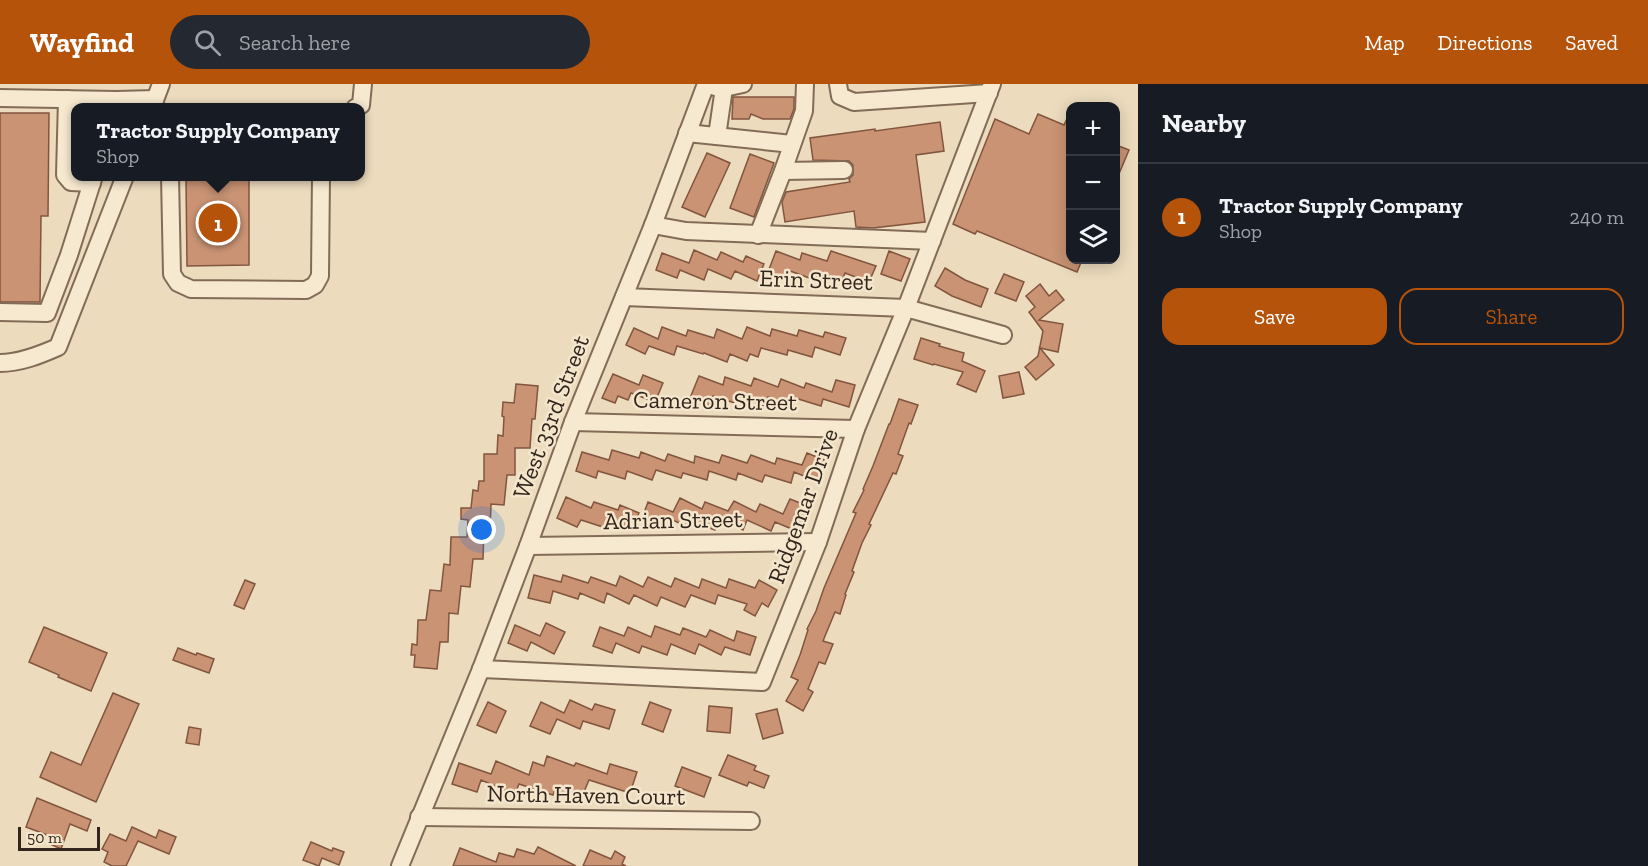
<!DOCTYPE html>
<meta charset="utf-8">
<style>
:root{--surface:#171b24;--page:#242831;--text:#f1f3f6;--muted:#9ea1a6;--line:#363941;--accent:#b45309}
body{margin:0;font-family:"Zilla Slab",serif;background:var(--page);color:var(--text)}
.controls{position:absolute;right:18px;top:18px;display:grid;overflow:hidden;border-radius:12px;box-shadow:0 3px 15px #0003}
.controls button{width:54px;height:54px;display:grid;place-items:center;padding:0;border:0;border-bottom:2px solid var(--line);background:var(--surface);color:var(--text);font:30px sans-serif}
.scale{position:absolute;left:18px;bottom:15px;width:82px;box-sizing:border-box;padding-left:6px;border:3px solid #33251b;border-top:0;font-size:16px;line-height:21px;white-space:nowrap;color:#33251b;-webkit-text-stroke:4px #f4e6cc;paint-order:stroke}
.you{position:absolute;left:482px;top:446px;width:21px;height:21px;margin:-15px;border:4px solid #fff;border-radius:50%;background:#1a73e8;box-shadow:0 0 0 9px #1a73e833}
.badge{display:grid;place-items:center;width:39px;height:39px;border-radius:50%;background:var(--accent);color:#fff;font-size:20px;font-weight:700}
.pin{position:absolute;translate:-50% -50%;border:3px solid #fff;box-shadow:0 2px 6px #0006}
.popup{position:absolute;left:71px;top:19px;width:294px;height:78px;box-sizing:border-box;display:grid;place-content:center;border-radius:12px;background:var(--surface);filter:drop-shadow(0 2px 4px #0005);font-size:20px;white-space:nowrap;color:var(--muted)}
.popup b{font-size:22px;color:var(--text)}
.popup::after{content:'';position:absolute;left:50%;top:100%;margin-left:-12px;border:12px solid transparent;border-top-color:var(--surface)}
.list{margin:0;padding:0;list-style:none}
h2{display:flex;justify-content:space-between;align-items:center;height:78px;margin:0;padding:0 24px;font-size:26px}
h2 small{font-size:20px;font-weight:400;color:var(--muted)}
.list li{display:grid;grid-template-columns:39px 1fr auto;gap:18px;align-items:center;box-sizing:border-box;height:108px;padding:0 24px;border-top:2px solid var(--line)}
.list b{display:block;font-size:22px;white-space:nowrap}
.list p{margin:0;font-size:20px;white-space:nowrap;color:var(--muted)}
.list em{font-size:20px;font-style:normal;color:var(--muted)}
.actions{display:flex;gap:12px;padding:18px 24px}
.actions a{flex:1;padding:14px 0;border:2px solid var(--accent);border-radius:18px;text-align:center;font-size:21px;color:var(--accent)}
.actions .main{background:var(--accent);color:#fff}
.icon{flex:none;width:33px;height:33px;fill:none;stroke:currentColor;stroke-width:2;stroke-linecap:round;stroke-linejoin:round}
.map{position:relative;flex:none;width:1138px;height:782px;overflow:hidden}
header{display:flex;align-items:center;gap:36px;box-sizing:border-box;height:84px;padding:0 30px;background:var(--accent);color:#fff}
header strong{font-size:28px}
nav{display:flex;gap:33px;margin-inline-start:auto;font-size:21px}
.search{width:420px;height:54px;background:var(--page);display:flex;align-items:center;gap:15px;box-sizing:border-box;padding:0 21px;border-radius:33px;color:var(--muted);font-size:22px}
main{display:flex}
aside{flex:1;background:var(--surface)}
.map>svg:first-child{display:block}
</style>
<header>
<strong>Wayfind</strong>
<div class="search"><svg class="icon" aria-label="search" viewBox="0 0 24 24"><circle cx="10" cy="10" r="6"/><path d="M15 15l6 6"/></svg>Search here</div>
<nav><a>Map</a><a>Directions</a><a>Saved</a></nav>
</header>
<main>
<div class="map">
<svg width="1138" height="782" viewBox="0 0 1138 782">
<rect width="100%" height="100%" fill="#ecdbbd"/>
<g fill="#c99374" stroke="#81553e" stroke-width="1.5">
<polygon points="733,13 794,13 794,25 790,35 763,35 751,30 749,35 732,35"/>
<polygon points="1071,26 1071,176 1082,176 1077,188 977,147 975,150 953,140 995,35 1029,50 1038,30 1064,41"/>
<polygon points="0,29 49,29 48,132 41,132 40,218 0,218"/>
<polygon points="940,38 944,67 916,71 925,138 873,144 856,143 854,127 785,138 782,118 786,108 850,98 849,95 853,91 853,81 849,77 813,76 810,54 875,45 875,47"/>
<polygon points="1116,61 1129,66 1116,97"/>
<polygon points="707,69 730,79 705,133 682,123"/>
<polygon points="750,70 774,79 754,133 730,124"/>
<polygon points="249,95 249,181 187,182 186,96"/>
<polygon points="694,166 717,176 721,168 743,178 746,172 764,180 757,197 735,187 731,195 708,185 704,196 680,186 677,194 656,186 662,169 689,179"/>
<polygon points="776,167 800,176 802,169 827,177 831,167 876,182 869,198 845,189 842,197 818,188 815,196 790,187 787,195 768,188"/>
<polygon points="889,167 910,175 901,197 881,190"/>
<polygon points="945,184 965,196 988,205 981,223 952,212 935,202"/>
<polygon points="1004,190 1024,198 1016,217 995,209"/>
<polygon points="1040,200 1049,212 1056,206 1064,216 1039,236 1063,240 1058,268 1040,264 1054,281 1036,296 1025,283 1038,272 1043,247 1029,228 1035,223 1026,212"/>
<polygon points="662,243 686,252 688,246 714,254 717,245 742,255 747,243 770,252 772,245 797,252 799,246 823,253 825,248 846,254 840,271 815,263 812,273 788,266 787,271 761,264 758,273 750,270 747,277 730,270 727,278 704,269 703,270 677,262 674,271 649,262 645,270 626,261 634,244 658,255"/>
<polygon points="921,254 940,260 939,262 964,269 962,277 985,287 976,308 957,300 963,288 934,280 933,281 914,275"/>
<polygon points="1019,288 1024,310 1003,314 999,292"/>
<polygon points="613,290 639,301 643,291 663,299 655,318 631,309 628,316 618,312 615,319 602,314"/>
<polygon points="699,292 723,301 725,293 751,302 754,294 778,303 781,295 804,304 806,299 832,308 836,296 855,301 849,323 823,315 821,322 795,314 791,322 768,313 765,322 741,313 738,320 713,312 709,322 690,314"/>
<polygon points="516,300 538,302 535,335 532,335 530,364 515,364 515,391 507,391 504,421 491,420 490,446 484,446 483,475 473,475 470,503 461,502 458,530 449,529 448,558 440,558 437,585 414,583 415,571 411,571 412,560 417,561 418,536 426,536 430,506 441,507 444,480 450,481 451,453 467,453 468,436 461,435 461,424 471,424 473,406 478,407 479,397 484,397 484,370 497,370 498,351 503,352 504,333 502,332 503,318 514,319"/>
<polygon points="899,315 918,321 911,340 909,339 898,370 903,372 896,390 893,389 869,440 871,441 862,459 852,487 854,488 845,510 846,511 840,530 835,528 823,557 833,560 825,580 819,578 808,605 813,608 803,627 786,617 798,596 791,593 800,571 808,546 807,545 816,527 824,504 856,429 853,428 864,406 863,405 873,382 889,340 890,340"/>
<polygon points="612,366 639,374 641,368 665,377 668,370 694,379 695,372 719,379 722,371 747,379 751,371 775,380 777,374 802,381 807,369 827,377 819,398 794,388 791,399 765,391 762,398 738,389 736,396 709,387 707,396 683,389 681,394 656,386 652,396 627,387 625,395 598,387 596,394 576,387 582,368 609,376"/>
<polygon points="566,413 591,424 594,418 618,426 620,421 639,429 632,445 609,435 606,444 581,436 577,443 557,434"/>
<polygon points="680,414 702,425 705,418 728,427 734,417 756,428 760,420 783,430 790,415 810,423 799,448 775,438 771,447 747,436 743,446 720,434 715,446 691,437 688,443 666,433 661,444 641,437 648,418 673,428"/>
<polygon points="534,491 561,498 563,491 588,499 591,493 616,502 620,492 643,503 648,493 671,503 675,494 699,504 702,495 726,504 729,495 755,504 759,496 777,506 768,523 762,519 755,532 744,526 747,520 718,511 715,520 691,511 685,523 661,513 657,522 634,511 629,520 607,509 604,519 580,509 578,515 553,507 550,519 528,514"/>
<polygon points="245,496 255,500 244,525 234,521"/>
<polygon points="546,539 565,548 554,570 531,558 527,567 508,559 515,541 540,552"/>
<polygon points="655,542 680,551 683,544 706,553 710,546 734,557 737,547 756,553 750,571 725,563 721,571 699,560 695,570 671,560 667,571 642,562 639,569 616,559 612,569 593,562 600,543 624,552 628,543 651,553"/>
<polygon points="44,543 107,569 91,607 58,593 59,591 29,578"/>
<polygon points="178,564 196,571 197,569 214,575 209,589 173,576"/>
<polygon points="113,609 139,620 96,718 40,693 51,668 81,681"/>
<polygon points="570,616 592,626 595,620 615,626 609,645 583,637 580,645 557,635 550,650 530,642 541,618 564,629"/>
<polygon points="488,618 506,627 496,649 477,641"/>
<polygon points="650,618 671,626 663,648 642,640"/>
<polygon points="709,622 732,624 730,649 707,647"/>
<polygon points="777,625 783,649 763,655 756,630"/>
<polygon points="189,643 201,645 199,661 186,659"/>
<polygon points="728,671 756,682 754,686 769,692 764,704 749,698 747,702 719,691"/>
<polygon points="547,672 574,682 576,679 607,690 610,680 637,688 630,709 589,696 581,715 555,706 553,711 519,700 515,710 481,696 477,708 452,700 459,679 491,690 496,677 529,691 533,678 544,682"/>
<polygon points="682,683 711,694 704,713 675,702"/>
<polygon points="37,714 91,736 87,747 70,740 61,765 48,759 50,752 26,743"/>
<polygon points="132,743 156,754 159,746 176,753 169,770 138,757 126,782 112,782 104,778 108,768 102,765 110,750 126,757"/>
<polygon points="311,758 332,767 333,764 344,768 339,781 322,774 319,782 303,776"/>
<polygon points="538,763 576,782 453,782 460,764 496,778 499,769 514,773 517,765 534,770"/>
<polygon points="590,766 611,775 615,767 625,773 622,780 626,782 583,782"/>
</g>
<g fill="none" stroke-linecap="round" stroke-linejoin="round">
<defs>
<g id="minor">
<polyline points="838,0 840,12 854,18 989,9"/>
<polyline points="715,3 724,4 743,0"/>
<polyline points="0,14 117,16"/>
<polyline points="67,15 65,91 71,98 92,99"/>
<polyline points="115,24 117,16 155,15"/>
<polyline points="152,24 161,0"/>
<polyline points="355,24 361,21 363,0"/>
<polyline points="687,49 792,60"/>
<polyline points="717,52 724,4"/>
<polyline points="783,87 844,86"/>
<polyline points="170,92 172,190 178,199 191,205 306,206 315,201 320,192 321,92"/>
<polyline points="653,141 686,147 932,157"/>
<polyline points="758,151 783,87 804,27 805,0"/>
<polyline points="624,213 906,224 1003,251"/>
<polyline points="0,228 47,229 69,171 94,92"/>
<path d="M0,279C20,279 40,271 58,263L125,92"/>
<polyline points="573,338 856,345"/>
<polyline points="528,462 818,458"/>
<polyline points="481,585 762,598 818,458 856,345 906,224 992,0"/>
<polyline points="419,733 751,737"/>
<polyline points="400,782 481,585 528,462 573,338 653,141 706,0"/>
</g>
</defs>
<use href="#minor" stroke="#836c57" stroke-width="20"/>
<use href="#minor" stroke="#f7e9d0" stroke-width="16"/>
</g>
<g text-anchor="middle" stroke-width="5" stroke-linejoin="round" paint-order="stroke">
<g font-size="24" fill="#33251b" stroke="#f4e6cc">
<text transform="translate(816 196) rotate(2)" y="8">Erin Street</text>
<text transform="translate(715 317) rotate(1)" y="8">Cameron Street</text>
<text transform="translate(551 333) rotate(-69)" y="8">West 33rd Street</text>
<text transform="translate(803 422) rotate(-70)" y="8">Ridgemar Drive</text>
<text transform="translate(673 436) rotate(-1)" y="8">Adrian Street</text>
<text transform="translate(586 711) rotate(1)" y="8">North Haven Court</text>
</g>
</g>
</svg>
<div class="controls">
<button>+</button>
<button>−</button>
<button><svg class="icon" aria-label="layers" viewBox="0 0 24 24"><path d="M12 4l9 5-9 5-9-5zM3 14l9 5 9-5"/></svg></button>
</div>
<div class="scale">50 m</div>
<div class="you"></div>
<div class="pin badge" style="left:218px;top:139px">1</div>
<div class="popup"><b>Tractor Supply Company</b>Shop</div>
</div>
<aside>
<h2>Nearby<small></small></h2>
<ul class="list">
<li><span class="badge">1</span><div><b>Tractor Supply Company</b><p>Shop</p></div><em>240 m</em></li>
</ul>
<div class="actions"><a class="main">Save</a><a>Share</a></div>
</aside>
</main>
